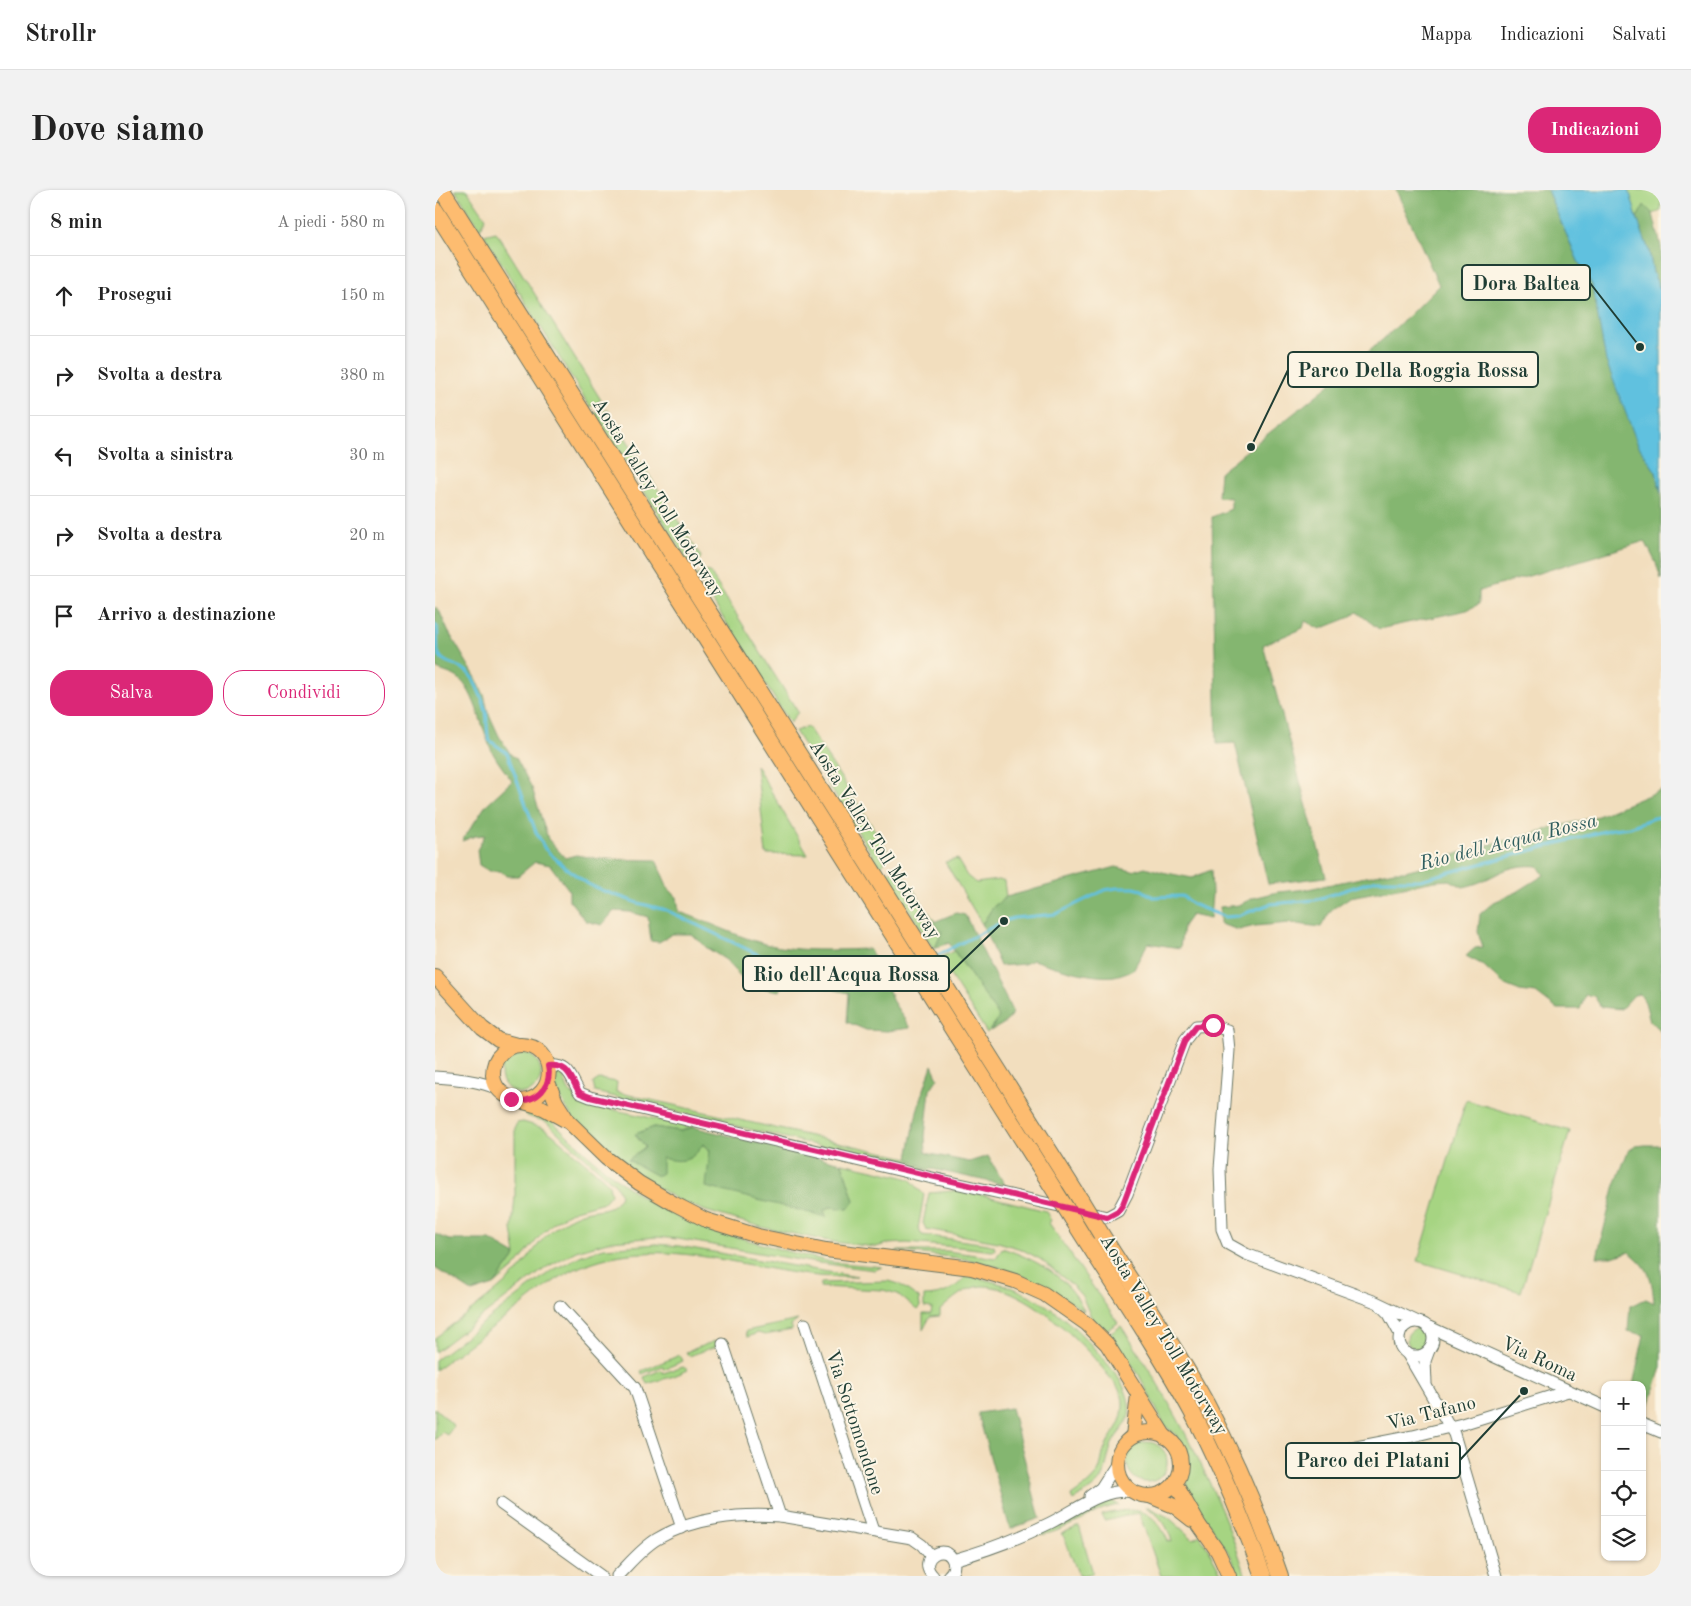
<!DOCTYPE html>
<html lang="it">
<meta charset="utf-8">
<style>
:root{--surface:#fff;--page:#f2f2f2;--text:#222;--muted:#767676;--line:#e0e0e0;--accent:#db2777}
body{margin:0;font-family:"Old Standard TT",serif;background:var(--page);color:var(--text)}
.controls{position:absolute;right:15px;bottom:15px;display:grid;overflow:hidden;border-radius:10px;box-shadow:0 1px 4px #0004}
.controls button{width:45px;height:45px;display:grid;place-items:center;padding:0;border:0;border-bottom:1px solid var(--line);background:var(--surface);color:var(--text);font:25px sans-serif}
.stop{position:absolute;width:15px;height:15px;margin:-11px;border:4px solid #db2777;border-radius:50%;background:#fff}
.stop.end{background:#db2777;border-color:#fff;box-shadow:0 1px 5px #0008}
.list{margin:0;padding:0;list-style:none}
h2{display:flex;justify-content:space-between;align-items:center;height:65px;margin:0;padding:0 20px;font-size:21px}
h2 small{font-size:16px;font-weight:400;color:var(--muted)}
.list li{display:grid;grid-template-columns:32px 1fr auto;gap:15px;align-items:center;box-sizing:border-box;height:80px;padding:0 20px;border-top:1px solid var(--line)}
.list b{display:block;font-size:19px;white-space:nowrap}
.list em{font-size:16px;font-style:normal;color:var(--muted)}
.actions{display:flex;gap:10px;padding:15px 20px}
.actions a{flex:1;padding:11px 0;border:1px solid var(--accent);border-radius:20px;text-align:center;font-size:18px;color:var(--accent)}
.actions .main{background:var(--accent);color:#fff}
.icon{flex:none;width:28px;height:28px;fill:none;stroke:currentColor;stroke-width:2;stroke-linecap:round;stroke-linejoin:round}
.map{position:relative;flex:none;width:1226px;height:1386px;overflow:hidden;border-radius:20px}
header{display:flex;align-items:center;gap:30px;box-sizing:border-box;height:70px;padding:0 25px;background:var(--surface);border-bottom:1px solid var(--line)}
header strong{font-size:24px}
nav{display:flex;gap:28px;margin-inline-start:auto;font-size:18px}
.intro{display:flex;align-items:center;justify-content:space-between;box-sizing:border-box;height:120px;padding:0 30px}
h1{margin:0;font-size:35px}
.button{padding:12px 22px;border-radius:20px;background:var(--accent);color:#fff;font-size:18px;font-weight:700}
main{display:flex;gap:30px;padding:0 30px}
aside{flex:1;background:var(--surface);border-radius:20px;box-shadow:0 1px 4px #0004}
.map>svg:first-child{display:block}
</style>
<header>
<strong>Strollr</strong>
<nav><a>Mappa</a><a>Indicazioni</a><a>Salvati</a></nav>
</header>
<div class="intro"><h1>Dove siamo</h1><a class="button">Indicazioni</a></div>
<main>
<aside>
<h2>8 min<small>A piedi · 580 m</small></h2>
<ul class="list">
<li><svg class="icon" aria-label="ahead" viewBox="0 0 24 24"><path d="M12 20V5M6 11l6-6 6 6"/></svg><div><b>Prosegui</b></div><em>150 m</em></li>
<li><svg class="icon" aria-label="right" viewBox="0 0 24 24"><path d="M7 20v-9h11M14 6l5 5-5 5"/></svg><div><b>Svolta a destra</b></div><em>380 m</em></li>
<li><svg class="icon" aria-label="left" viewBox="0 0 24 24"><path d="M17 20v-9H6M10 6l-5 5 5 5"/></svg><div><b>Svolta a sinistra</b></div><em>30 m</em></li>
<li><svg class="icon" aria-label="right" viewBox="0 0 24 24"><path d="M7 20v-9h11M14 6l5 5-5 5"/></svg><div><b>Svolta a destra</b></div><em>20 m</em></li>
<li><svg class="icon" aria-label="arrive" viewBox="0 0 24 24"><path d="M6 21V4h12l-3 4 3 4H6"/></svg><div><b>Arrivo a destinazione</b></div></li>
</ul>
<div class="actions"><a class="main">Salva</a><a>Condividi</a></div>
</aside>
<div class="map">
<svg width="1226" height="1386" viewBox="0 0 1226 1386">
<rect width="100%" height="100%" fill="#fcf5e5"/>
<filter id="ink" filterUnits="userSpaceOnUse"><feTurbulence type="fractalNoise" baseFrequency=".02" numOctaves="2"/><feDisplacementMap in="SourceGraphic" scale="10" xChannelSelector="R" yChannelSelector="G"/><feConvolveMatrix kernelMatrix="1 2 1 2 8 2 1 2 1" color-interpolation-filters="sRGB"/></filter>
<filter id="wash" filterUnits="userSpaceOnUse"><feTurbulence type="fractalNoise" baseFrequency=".0096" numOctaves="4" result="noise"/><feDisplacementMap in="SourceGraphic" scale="20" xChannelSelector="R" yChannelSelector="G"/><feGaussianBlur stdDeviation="1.12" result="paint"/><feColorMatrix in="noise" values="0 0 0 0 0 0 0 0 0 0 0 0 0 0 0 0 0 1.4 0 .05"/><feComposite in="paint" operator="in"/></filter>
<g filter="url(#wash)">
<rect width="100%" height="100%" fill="#f2debe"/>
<g fill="#a6d482" stroke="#62885b">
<polygon points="20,0 32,0 51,28 45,39"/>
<polygon points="1194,0 1226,0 1226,21 1218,24 1209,16 1202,28"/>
<polygon points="61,42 166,210 155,217 49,45"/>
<polygon points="173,220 266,367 258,379 160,223"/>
<polygon points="274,381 363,522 355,533 261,385"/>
<polygon points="373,537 456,665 445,677 360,541"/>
<polygon points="321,575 373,665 331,664"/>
<polygon points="522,669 532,686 541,693 563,690 569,691 571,707 558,717 547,734 510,672"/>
<polygon points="464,678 507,742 500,758 498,758 451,683"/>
<polygon points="519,761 565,827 552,843 504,768"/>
<circle cx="86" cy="883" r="20"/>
<path d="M119,882C131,882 129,891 133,899C137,906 145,910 152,914L258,937L246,941L219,937L200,945L210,957L193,970L227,968L267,954L335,1012L391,1027L389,1020L395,1017L413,1019L419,1011L407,973L468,987L476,990L489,1005L483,1039L487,1045L553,1054L559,1056L560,1060L557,1061L534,1058L472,1053L451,1054L441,1057L399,1052L330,1038L271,1021L241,1009L193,979L141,934L119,897Z"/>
<polygon points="164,889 182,892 181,902 473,968 493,980 476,978 160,902 158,893"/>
<polygon points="1031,910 1135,941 1086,1102 983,1071"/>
<path d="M84,919L98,921L114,928L153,965L187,993L207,1007L239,1025L267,1037L351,1061L396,1072L447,1077L440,1080L376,1072L243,1049L222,1047L176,1051L141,1061L112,1077L0,1162V1148C27,1127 56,1107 81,1083C95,1069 104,1049 121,1037C127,1032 136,1027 144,1024C161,1017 177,1024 186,1005L181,995L110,931C101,929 90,927 84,919Z"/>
<polygon points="88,932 108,938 117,944 169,989 174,995 176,1004 169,1012 140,1020 120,1031 105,1046 80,1077 59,1095 81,1065 77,1039 80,1006 80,937 82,933"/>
<polygon points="528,1000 611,1021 616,1031 614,1033 683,1133 670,1141 657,1129 647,1106 636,1094 605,1069 586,1059 563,1052 491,1039 488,1033 494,1003"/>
<path d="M222,1054L244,1056L422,1087C406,1087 389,1087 373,1085C297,1075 219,1045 145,1077C123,1086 104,1102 85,1117C57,1138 28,1159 0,1180V1170L116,1081L130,1074L147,1065L169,1058Z"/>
<path d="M567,1058C600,1069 635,1087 649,1121C620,1101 590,1084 556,1075C525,1066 492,1065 461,1061H512L561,1068Z"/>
<path d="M531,1086C593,1095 632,1124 670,1171C683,1185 697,1205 694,1225C692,1237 681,1244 677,1254C673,1264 672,1277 667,1287C662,1297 648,1304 638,1310L636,1306C646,1299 662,1289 665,1277C667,1270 667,1265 670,1258C677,1241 688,1236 688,1213C688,1202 679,1192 672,1184C649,1153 589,1095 547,1096C530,1097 518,1109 505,1120V1126L495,1127L488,1140V1124H496L497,1118L489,1117V1106C506,1106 520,1100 531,1086Z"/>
<polygon points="454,1091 464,1094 484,1108 485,1117 482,1120 463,1104 448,1100 385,1097 386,1093"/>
<polygon points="363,1130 355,1136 357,1140 330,1145 323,1143 312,1147 311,1141"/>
<path d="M686,1136C738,1213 782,1297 811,1386H803L797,1368L752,1301L751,1267L747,1255L740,1244L730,1236L704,1185L688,1162L673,1145Z"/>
<circle cx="982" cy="1149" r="10"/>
<polygon points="280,1151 282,1156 254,1166 251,1162"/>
<polygon points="245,1165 248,1171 229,1179 228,1176 207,1184 206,1181"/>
<polygon points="248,1177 253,1180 239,1186 212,1194 209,1187 226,1180 228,1183"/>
<polygon points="0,1218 19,1236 12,1245 7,1242 0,1250"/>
<circle cx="712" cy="1272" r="20"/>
<path d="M673,1309L684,1315C679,1316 673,1317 668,1319C654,1325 615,1348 602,1344L625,1335L665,1311Z"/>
<path d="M710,1317H713L733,1327L758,1349L765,1345L788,1386H726L704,1323L670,1331L667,1325C700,1316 718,1317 733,1351L737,1352C733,1336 725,1324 710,1317Z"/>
<polygon points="644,1336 658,1383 644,1386 629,1347 626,1344"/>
</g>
<g fill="#84b670" stroke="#527a52">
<path d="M961,0H1112L1143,71L1157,95L1160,115L1203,255L1221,282L1226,303V389L1221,373L1210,351L1044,401V414L1032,420L944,439L922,422L913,428L885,439L870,431L868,438L828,455L891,687L833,694L800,553L782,554L777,327L796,319V308L783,307L785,282C859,222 938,165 1004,95Z"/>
<polygon points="1209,15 1218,24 1226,57 1226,101 1218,83 1214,61 1202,28"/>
<path d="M0,417L4,420L13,441L41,488L49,505L53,522L64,546L76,565L81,568L97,598L113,649L130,668L141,665L165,669L221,670L233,698L242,707L244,722C273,731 300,746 330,754C363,762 400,760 434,759L447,779L457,810L475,838L452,841L431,840L412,832L414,803L348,788L345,801L327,798L309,790L291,770L272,758L257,744H237L224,752L216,751L213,727L195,722L179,721L167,735L151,731L134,710V700L115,675L100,672L83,686H72L65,681H54L44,675L42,660L50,645L40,646L27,651L51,615L77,591C71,582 64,574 59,565C48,546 41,501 23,488C18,484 8,482 2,479L0,470Z"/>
<path d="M1226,600V840H1224L1215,831L1210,812L1205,804L1199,805L1186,819L1166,817L1159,806L1150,805L1145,819H1122L1101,803L1085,801L1070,795L1048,775L1031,766L1040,758L1048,757L1043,742L1045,724L1059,712L1082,702L1109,685L1103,676C1092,675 1079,676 1068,681C1053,688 1044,694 1028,697L1015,690L1000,691L915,707L896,720L886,737L854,733L820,736L804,740L785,734V717L804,715L818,708L843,702L873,699L959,681H970L989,676L1030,661L1163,626Z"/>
<path d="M681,677L697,681L710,677L727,682L757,688L776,680L777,704L775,729L756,725L748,736L745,758L713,753L698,780C692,782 685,785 679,786C657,789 620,777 598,770L589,774L565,776L547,734L558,717L571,707Z"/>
<path d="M521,723L530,725L577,821C575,833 564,836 555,841L564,827L514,753L500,758L507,742L499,732Z"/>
<polygon points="497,875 503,888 495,900 490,946 491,963 534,972 553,966 570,995 497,979 493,980 473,968 482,921"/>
<path d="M219,937L246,941L258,937L407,973L419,1011L413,1019L395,1017L389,1020L391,1027L271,997L275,960L268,954C257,972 247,973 227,968V983L222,986L193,970L210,957L200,944Z"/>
<path d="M1210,955H1226V1177L1211,1226L1207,1225V1195H1198L1209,1145L1193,1141L1195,1116L1211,1109L1219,1113C1217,1088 1215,1078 1194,1062L1177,1067H1162L1179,998L1193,961L1201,956Z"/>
<polygon points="0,1044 14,1050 55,1050 81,1065 59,1095 37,1102 0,1078"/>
<polygon points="576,1218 605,1328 575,1339 543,1223"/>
</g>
<polygon fill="#61c1df" stroke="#407f8a" points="1112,0 1194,0 1202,28 1214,61 1218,83 1226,101 1226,303 1221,282 1203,255 1171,171 1157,95 1143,71"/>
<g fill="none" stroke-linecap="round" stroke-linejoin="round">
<g stroke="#61c1df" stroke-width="3">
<path d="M0,435L2,437C3,445 2,453 3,461C6,477 29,472 38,489C43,499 49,512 51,522C53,531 51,540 54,550L72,563L101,642L110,659L131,678L153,694L166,700L203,713L231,720L357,781L377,784L463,785L473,780"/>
<polyline points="499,767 569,731 579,728 621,724 670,700 682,698 699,698 707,700 718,707 747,706 757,714 790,727 803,726 835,714 880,710 941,690 985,690 1177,639 1195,637 1218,628 1226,627"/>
</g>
</g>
</g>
<g filter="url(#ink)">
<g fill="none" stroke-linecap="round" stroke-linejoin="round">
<defs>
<g id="minor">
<path d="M113,876C136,874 135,888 145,903L155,907L493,987L633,1018"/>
<path d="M0,887C22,889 43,890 63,899"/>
<path d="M651,1022L672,1027L683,1021L692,1004L750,850L761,836C773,835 781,836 792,840L794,860L785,979L787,1039L793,1054L811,1064L941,1112L983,1132"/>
<polyline points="125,1116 200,1198 247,1338"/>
<polyline points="946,1116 954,1124 965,1144"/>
<circle cx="981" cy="1149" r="17"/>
<polyline points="370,1134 438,1341"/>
<polyline points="994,1137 1170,1217"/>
<polyline points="288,1154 345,1326"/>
<polyline points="972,1163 1019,1244 1061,1386"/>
<polyline points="991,1193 990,1171 994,1160"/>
<polyline points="1207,1234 1226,1242"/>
<polyline points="865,1268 978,1246 1027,1234 1133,1201"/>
<polyline points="655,1306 666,1298 682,1273"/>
<polyline points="66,1314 166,1386"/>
<path d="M518,1370C550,1361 585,1348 615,1333C642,1320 667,1297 699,1302"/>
<path d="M182,1386C194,1374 207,1358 222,1349C257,1328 304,1323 345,1326L477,1348L487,1355L496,1366"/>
<path d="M498,1386C480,1368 512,1351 518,1371C520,1377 518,1382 513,1386"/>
</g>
<g id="major">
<polyline points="0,786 47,838 63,850 82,855"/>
<polyline points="113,892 121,912 133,931 171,968 204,993 238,1013 271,1030 323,1046 391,1060 537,1078 580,1091 609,1104 652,1134 672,1154 730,1247"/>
<path d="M86,911C124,908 122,855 86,855C78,855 71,858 66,864C60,869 58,877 58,885C60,911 89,910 108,918C116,922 124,927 132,931"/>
<circle cx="714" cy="1274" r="32"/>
<polyline points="698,1246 703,1205"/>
<polyline points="740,1293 764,1335 783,1362 794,1386"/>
<polyline points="715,1306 739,1316 757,1330"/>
</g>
<g id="highway">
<polyline points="7,0 646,1011"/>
<polyline points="0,20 620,1001"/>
<path d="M637,1028C677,1092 721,1155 757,1222C785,1275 808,1330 828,1386"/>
<path d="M666,1044C702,1101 740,1157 772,1215C801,1270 825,1327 845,1386"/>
</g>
</defs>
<use href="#minor" stroke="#697564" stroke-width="13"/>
<use href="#major" stroke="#697564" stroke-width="16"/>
<use href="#highway" stroke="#697564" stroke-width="18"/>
<use href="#minor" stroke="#fff" stroke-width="11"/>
<use href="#major" stroke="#fdbc6f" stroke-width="14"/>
<use href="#highway" stroke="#fdbc6f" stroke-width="16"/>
<defs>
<g id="highway-bridge">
<polyline points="620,1001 637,1028"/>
<polyline points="646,1011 666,1044"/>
</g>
</defs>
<use href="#highway-bridge" stroke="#697564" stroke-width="18" stroke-linecap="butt"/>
<use href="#highway-bridge" stroke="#fdbc6f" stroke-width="16"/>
</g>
</g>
<g fill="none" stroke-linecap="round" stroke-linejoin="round" filter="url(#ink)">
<path stroke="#db2777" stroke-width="6" d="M76,909C98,916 118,898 113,876C136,874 135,889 145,903L155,907L672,1027L683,1021L688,1014L750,850L761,836L778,835"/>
</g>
<g text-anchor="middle" stroke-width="4" stroke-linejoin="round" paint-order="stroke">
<g font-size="19" fill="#1f3d34" stroke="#fcf5e5">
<text transform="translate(224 307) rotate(58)" y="7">Aosta Valley Toll Motorway</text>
<text transform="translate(441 649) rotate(58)" y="7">Aosta Valley Toll Motorway</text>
<text transform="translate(730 1144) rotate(59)" y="7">Aosta Valley Toll Motorway</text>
<text transform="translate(1105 1168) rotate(25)" y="7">Via Roma</text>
<text transform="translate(996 1222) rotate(-14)" y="7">Via Tafano</text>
<text transform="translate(421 1232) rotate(72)" y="7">Via Sottomondone</text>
</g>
<g font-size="20" font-style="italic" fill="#305e5f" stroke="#fcf5e5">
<text transform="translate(1073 651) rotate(-14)" y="7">Rio dell'Acqua Rossa</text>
</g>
</g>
<path fill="none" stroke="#1f3d34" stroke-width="2" d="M1205 157L1155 93M816 257L853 180M569 731L514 784M1089 1201L1025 1270"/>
<g fill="#1f3d34" stroke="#fcf5e5" stroke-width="2">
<circle cx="1205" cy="157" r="5"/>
<circle cx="816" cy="257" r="5"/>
<circle cx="569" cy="731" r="5"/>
<circle cx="1089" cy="1201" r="5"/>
</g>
<g fill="#fcf5e5" stroke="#1f3d34" stroke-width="2">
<rect x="1027" y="75" width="128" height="35" rx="5"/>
<rect x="853" y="162" width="250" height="35" rx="5"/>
<rect x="308" y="766" width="206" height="35" rx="5"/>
<rect x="851" y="1253" width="174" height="35" rx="5"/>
</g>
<g font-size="20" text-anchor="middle" font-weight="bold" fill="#1f3d34">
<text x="1091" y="100">Dora Baltea</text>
<text x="978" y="187">Parco Della Roggia Rossa</text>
<text x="411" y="791">Rio dell'Acqua Rossa</text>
<text x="938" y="1277">Parco dei Platani</text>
</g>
</svg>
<div class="controls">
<button>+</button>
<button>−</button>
<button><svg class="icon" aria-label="locate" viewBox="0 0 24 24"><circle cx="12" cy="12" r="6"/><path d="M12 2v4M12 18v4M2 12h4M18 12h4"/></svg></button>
<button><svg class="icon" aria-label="layers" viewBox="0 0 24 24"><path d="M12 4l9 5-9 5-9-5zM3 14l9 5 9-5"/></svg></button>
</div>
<div class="stop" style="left:778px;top:835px"></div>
<div class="stop end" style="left:76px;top:909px"></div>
</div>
</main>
